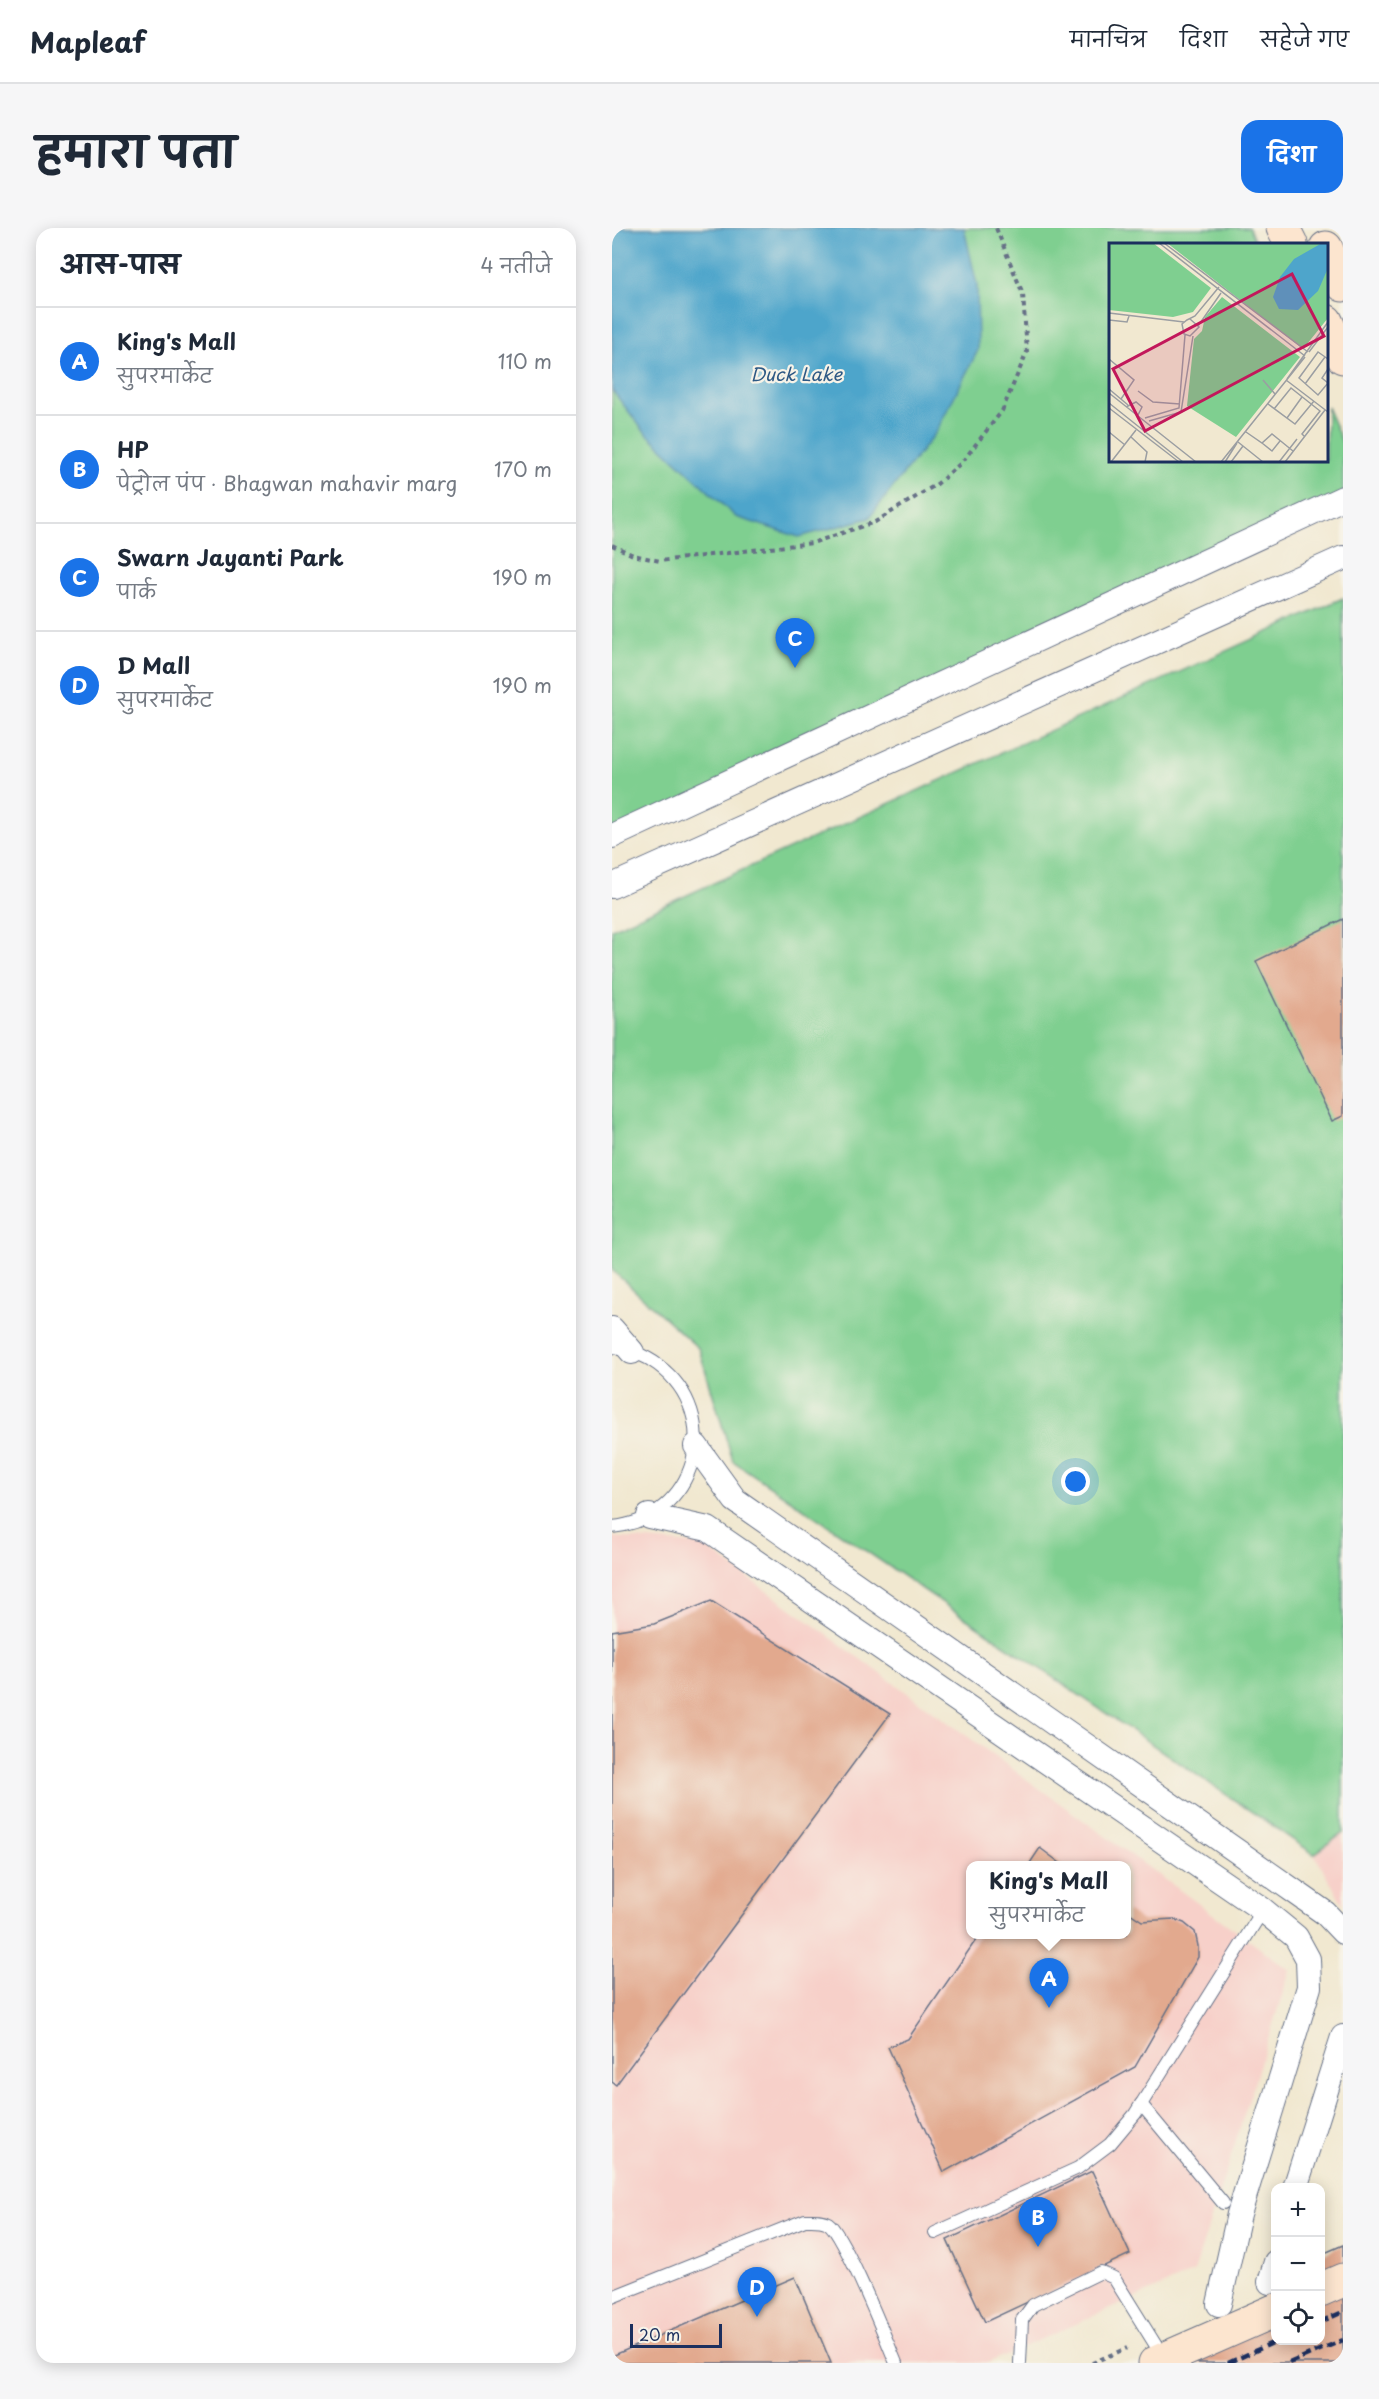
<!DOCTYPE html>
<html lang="hi">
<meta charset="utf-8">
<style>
:root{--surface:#fff;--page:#f6f6f7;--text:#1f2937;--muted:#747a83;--line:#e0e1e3;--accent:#1a73e8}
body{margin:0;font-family:"Playpen Sans","Playpen Sans Deva",sans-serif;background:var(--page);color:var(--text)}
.controls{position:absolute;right:18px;bottom:18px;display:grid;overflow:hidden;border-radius:12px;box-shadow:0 3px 15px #0003}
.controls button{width:54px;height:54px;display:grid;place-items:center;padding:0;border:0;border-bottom:2px solid var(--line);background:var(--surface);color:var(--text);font:30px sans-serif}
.scale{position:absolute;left:18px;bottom:15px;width:92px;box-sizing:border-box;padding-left:6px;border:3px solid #1b2f5e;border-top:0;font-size:16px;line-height:21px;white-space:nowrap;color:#1b2f5e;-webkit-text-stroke:4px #f7f3e8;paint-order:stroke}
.you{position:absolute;left:464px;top:1254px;width:21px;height:21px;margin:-15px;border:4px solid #fff;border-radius:50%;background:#1a73e8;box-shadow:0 0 0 9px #1a73e833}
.badge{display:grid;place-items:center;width:39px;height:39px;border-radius:50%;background:var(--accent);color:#fff;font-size:20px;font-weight:700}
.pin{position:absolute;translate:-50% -50px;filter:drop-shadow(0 2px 3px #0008)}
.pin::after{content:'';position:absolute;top:32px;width:21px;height:18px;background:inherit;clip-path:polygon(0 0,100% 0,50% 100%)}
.popup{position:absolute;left:354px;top:1633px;width:165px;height:78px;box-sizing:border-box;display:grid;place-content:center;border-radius:12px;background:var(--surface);filter:drop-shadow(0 2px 4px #0005);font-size:20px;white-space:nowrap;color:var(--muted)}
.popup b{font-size:22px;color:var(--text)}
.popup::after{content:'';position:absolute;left:50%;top:100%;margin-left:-12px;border:12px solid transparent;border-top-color:var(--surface)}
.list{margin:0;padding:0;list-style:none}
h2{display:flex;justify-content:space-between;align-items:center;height:78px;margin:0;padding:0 24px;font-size:26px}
h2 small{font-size:20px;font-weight:400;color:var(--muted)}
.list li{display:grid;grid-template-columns:39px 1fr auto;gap:18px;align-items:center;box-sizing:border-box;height:108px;padding:0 24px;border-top:2px solid var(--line)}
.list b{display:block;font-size:22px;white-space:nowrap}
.list p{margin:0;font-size:20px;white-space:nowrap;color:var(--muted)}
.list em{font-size:20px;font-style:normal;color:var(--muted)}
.icon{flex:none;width:33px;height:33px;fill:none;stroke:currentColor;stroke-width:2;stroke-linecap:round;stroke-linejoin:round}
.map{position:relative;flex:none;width:731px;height:2135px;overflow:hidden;border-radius:18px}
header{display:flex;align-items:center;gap:36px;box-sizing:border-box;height:84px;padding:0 30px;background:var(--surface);border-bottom:2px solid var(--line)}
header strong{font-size:28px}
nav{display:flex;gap:33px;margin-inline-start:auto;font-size:21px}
.intro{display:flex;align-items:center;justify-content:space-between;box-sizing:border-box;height:144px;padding:0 36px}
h1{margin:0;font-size:42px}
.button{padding:15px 27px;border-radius:18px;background:var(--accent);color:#fff;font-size:21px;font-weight:700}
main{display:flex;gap:36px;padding:0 36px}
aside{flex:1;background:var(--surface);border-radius:18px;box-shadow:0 3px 15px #0003}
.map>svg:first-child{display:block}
</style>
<header>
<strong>Mapleaf</strong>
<nav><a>मानचित्र</a><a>दिशा</a><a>सहेजे गए</a></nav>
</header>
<div class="intro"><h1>हमारा पता</h1><a class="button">दिशा</a></div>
<main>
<aside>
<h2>आस-पास<small>4 नतीजे</small></h2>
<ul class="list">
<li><span class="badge">A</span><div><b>King's Mall</b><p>सुपरमार्केट</p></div><em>110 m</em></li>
<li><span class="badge">B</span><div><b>HP</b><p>पेट्रोल पंप · Bhagwan mahavir marg</p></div><em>170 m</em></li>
<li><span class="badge">C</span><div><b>Swarn Jayanti Park</b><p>पार्क</p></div><em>190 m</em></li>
<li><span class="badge">D</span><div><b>D Mall</b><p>सुपरमार्केट</p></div><em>190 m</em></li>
</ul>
</aside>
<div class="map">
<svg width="731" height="2135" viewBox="0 0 731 2135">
<rect width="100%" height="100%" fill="#f7f3e8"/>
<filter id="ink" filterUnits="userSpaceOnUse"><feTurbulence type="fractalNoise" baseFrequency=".0167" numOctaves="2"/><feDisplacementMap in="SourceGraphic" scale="12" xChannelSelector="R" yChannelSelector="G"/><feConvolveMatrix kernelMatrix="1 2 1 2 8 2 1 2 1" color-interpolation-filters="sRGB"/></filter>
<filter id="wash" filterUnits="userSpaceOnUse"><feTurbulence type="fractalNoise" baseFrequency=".008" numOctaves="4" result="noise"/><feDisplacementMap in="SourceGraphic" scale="24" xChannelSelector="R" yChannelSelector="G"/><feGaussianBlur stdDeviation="1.35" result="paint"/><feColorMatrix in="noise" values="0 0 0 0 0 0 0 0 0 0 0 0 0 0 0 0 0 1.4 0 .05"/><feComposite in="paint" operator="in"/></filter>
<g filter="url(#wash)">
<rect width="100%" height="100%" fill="#f1e8d0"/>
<g fill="#f7d0c9" fill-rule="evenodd">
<path d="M0,1309L91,1317L678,1742L582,2044L375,2135H0ZM359,1638H515V1706H359Z"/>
<polygon points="731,1605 731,1676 702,1626"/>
</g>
<g fill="#7fcf90" stroke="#4d7f77" stroke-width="1.5">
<polygon points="0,0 637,0 644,16 499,16 499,232 714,232 715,179 731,216 731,276 0,605"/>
<polygon points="731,370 731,1605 702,1626 121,1233 87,1121 0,1042 0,701"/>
</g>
<polygon fill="#4ea5cb" stroke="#346a94" stroke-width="1.5" points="0,0 352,0 365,57 366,122 324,204 257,290 187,309 124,289 31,202 0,162"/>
<g id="blocks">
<g fill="#e2a98e">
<polygon points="731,691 731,888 720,893 644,733"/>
<polygon points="99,1373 278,1486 4,1857 0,1854 0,1403 42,1396"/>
<polygon points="428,1620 452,1638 416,1638"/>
<polygon points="515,1683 530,1693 561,1691 572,1695 583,1704 586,1718 586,1729 523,1839 332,1944 276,1819 296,1811 368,1706 515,1706"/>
<polygon points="480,1943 518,2026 373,2094 335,2012"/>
<polygon points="731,2017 731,2135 533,2135 664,2078 664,2112 708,2112 708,2027"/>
<polygon points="183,2049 219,2135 0,2135 0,2128"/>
</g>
</g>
</g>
<g filter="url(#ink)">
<use href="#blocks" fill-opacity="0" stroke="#667086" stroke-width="1.5"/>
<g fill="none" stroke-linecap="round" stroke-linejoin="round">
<defs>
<g id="lane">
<path d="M0,1119C16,1120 34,1128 46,1137C114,1188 84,1291 0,1299"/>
<polyline points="529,1876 611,1975"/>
<polyline points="323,2005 466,1940 498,1916 523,1886 651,1682"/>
<path d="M0,2069L193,1992C201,1992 209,1991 216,1995C232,2006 274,2111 284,2135"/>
<polyline points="408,2135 410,2092 421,2077 489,2044 502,2050 551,2129"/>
</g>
<g id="street">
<polyline points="0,608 731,270"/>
<polyline points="0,658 731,330"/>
<polyline points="0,1101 20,1124"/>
<polyline points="84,1218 123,1272 686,1666 713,1685 731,1704"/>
<polyline points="37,1288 96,1301 651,1682 684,1709 696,1731 697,1759 627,1986 607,2076"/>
<polyline points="683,1960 731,1809"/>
<polyline points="658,2054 664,2034"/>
</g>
<g id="secondary">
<polyline points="671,0 679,16"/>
<polyline points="714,20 731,57"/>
<polyline points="714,93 731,129"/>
<polyline points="708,2062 731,2052"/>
<polyline points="543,2135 664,2082"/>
</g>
</defs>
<use href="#lane" stroke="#667086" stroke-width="14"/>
<use href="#street" stroke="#667086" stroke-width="26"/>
<use href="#secondary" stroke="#667086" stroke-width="35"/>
<g stroke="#667086" stroke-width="4" stroke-dasharray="4.5 4.5" stroke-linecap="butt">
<polyline points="0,317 21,327 48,333 200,315 263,294 325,256 350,234 390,183 415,124 411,66 384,0"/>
<polyline points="480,2135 515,2120"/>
</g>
<use href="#lane" stroke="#fff" stroke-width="12"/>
<use href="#street" stroke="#fff" stroke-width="24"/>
<use href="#secondary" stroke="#fce5cf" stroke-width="33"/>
<g stroke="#1b2f5e" stroke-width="4.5" stroke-dasharray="9 4.5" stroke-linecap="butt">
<polyline points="708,2094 731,2084"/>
<polyline points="616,2135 667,2112"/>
<polyline points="677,2135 731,2112"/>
</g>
</g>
</g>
<g text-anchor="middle" stroke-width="4.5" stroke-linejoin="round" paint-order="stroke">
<g font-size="18" font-style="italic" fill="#2d5884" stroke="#f7f3e8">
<text x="184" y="153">Duck Lake</text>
</g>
</g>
<g transform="translate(497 15)">
<rect width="219" height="219" fill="#f1e8d0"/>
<path d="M0,0H44L102,45L84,69L64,74L0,67ZM58,0H219V75L194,106ZM113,54L191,114L127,194L78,163L85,96L93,88L96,74Z" fill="#7fcf90"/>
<path d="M213,0H219V25L209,48L189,67L170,66L164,54L171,34L185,16Z" fill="#4ea5cb"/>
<path fill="none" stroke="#9b9ea2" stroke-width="1.5" d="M50,0L196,113M55,0L199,109M0,70L75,79M81,76L90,84L81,93L75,91L73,81L78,77L86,73L110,44M0,77L18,79L20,73M89,83L112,50M200,109L219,84M0,116L25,137L12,156M219,116L209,109L190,135L209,152L219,140M219,126L213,135L219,140M178,136L219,79M154,137L166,151M177,137L219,169M196,141L216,114M0,146L19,162M29,148L44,159L71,161M0,150L87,219M0,160L74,219M159,161L186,181L205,158M17,164L27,159L33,164L29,172M0,165L70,219M165,166L182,145L211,168L193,191L195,193M36,175L70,165L76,92M178,175L193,154M40,178L72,169L84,93M0,189L16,202M137,189L153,200L163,191L184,208M22,194L38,209L36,219M129,199L154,219M153,200L163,208L171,198M2,219L27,187M112,219L196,114M116,219L128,200M122,219L134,203M170,219L188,196M176,219L216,167"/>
<path fill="#c2185b" fill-opacity="0.15" stroke="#c2185b" stroke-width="3" d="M183,31L215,93L36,188L4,126Z"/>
<rect width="219" height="219" fill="none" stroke="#1b2f5e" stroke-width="3"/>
</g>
</svg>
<div class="controls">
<button>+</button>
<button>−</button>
<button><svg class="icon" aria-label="locate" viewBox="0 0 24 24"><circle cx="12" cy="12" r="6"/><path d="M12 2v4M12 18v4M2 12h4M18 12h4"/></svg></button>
</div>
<div class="scale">20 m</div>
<div class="you"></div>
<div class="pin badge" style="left:437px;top:1780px">A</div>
<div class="popup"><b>King's Mall</b>सुपरमार्केट</div>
<div class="pin badge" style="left:426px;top:2019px">B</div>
<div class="pin badge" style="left:183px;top:440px">C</div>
<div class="pin badge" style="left:145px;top:2089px">D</div>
</div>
</main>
